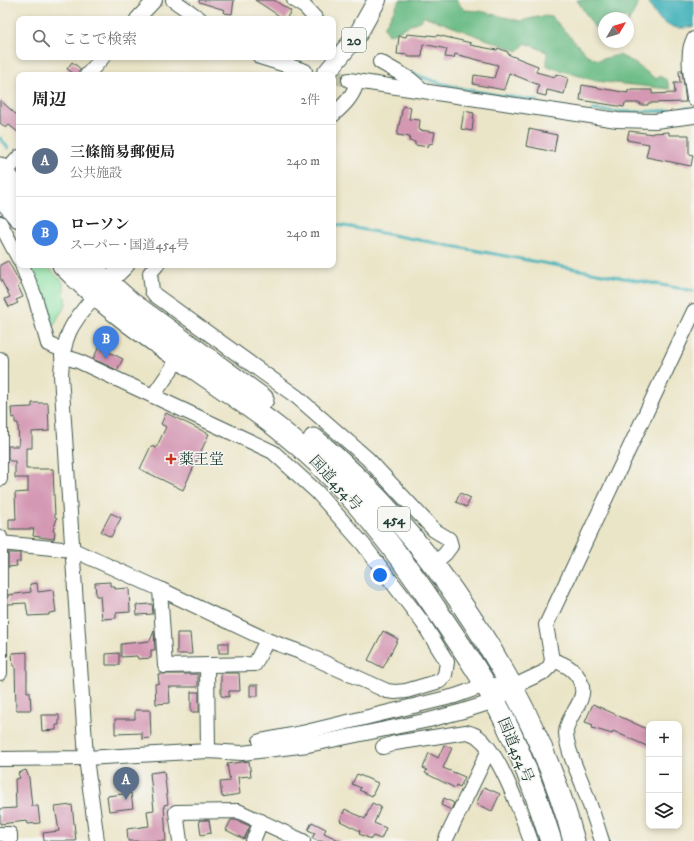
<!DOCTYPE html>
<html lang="ja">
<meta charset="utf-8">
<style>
:root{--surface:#fff;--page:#f6f6f6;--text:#222;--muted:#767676;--line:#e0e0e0;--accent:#7c3aed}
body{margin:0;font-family:"IM FELL DW Pica","Noto Serif JP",serif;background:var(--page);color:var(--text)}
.controls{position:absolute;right:12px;bottom:12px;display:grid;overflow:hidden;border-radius:8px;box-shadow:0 2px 6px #0003}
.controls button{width:36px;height:36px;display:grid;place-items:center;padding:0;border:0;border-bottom:1px solid var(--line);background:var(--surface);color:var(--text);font:20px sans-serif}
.compass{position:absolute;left:598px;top:12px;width:36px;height:36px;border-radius:50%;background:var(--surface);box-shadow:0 2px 6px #0003;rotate:52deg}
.you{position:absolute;left:380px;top:575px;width:14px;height:14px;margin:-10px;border:3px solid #fff;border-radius:50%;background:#1a73e8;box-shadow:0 0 0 6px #1a73e833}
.badge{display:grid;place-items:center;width:26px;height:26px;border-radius:50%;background:var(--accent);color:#fff;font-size:13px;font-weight:700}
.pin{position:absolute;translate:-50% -33px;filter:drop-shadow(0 1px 2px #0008)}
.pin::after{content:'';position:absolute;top:21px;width:14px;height:12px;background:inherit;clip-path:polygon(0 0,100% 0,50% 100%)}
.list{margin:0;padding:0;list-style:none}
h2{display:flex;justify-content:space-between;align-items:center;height:52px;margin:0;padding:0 16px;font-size:17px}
h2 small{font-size:13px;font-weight:400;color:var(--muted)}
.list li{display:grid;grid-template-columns:26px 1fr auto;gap:12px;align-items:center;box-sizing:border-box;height:72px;padding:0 16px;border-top:1px solid var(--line)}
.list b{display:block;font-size:15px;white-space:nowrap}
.list p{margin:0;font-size:13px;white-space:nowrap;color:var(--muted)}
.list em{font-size:13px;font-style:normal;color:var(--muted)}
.icon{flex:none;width:22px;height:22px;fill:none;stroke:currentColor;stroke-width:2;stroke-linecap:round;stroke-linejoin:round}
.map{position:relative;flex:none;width:694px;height:841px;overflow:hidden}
.search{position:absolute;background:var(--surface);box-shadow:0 2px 6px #0003;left:16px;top:16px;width:320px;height:44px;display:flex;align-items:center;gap:10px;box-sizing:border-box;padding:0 14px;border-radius:8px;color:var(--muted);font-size:15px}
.panel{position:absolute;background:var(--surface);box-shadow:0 2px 6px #0003;left:16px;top:72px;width:320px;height:196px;border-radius:8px}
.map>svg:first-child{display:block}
</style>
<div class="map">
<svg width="694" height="841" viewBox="0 0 694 841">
<rect width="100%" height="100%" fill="#f6f6f2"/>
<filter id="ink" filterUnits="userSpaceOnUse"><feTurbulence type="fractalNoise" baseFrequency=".025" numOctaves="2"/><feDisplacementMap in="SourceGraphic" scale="8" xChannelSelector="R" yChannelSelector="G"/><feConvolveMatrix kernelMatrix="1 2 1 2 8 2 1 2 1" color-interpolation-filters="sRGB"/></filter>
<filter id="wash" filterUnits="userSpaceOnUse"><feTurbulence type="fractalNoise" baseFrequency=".012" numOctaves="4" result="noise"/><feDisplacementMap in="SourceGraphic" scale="16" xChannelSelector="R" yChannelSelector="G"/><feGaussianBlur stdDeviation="0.9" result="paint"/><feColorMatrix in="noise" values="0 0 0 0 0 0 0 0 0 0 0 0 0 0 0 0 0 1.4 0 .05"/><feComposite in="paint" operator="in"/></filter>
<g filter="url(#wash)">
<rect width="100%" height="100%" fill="#ebe5c8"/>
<polygon fill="#8ae0a3" stroke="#548e6c" points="31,265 46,265 63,282 66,305 58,317 50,334 30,266"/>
<g fill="#6fbe89" stroke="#477e5e">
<polygon points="400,0 456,0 464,10 480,11 520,21 543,16 552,17 587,55 598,60 619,55 633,62 656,79 659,76 667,80 670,89 596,81 547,66 547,52 526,43 518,51 424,16 421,20 389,35 384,27"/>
<polygon points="577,0 640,0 628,23 628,18 604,18 604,31 595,28"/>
</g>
<path fill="#42b2ba" stroke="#307877" d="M648,0H694V26C672,33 656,22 648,0Z"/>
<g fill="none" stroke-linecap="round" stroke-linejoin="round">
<g stroke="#42b2ba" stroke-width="3">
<path d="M412,73C451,90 495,94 538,101"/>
<path d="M593,110C627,113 660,113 694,107"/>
<polyline points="0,138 8,148"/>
<polyline points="333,224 694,291"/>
</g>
</g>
<g id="blocks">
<g fill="#d498b3">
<polygon points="199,0 234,0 232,14 224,13 225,10 199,2"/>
<polygon points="255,0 274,0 291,11 286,19 284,19"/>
<polygon points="407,34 428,36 428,35 437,36 437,35 471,43 470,45 497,50 498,48 508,52 508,54 512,56 538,66 536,72 555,77 556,74 568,78 564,94 547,90 546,96 537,94 539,85 509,73 504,90 473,84 474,75 494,78 498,65 455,54 454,58 445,57 447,49 423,44 422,57 408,57 408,55 397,54 399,36 406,37"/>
<polygon points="72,62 81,69 76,75 67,69"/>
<polygon points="679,70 682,70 686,102 648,103 648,105 640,105 641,103 625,103 624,107 580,100 582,85 628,93 628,90 652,90 652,94 675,93 674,83 680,83"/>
<polygon points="0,100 19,117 19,133 9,125 6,128 0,123"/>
<polygon points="403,106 411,107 409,119 420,120 419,130 435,132 433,143 429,144 428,147 415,145 415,142 409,141 410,137 397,135"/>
<polygon points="464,111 474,113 472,131 461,129"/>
<polygon points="529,129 557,135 554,152 526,146"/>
<polygon points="629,131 653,134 653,133 669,132 669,135 689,135 689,154 693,155 691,166 646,157 649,144 627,140"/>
<polygon points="8,261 19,281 21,284 18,286 23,297 16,300 18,303 9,307 5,299 10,297 0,278 0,265"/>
<polygon points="99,347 123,359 117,370 93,359"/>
<polygon points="32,403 48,403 49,431 32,432 32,448 26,448 26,469 53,469 55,517 57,518 53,531 55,532 54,539 33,536 34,529 9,529 9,519 16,519 15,493 28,492 28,478 15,478 15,461 10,461 8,459 8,446 19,446 18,423 15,423 15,417 12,418 11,408 32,407"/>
<polygon points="166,413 209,434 183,490 140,469 151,446 156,448 166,427 161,424"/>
<polygon points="460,493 471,498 466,507 456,502"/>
<polygon points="111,513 121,518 111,537 101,532"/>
<polygon points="8,553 20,553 20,562 16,562 17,566 8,567"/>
<polygon points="110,582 110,586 115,586 115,589 129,588 130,612 116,613 116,618 102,619 100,596 96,596 95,583"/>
<polygon points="37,583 38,592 53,590 56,612 49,613 49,615 28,616 26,603 8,604 8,595 31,592 30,584"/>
<polygon points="152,604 153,614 137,615 136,605"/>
<polygon points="154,631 155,650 151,650 151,658 138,659 137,656 121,657 121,644 150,641"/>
<polygon points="383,631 398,639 383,668 368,660"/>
<polygon points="177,633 190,633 192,654 177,654"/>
<rect x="219" y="643" width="9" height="10"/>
<polygon points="27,652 27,692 30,692 31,710 16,710 15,666 13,666 12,653"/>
<polygon points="119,653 119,665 106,665 106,654"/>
<polygon points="221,673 239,673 240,691 229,691 229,697 221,696"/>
<polygon points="158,674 198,674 198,687 169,687 170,703 156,704 155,684 159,683"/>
<rect x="250" y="685" width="8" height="11"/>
<rect x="191" y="692" width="8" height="20"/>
<polygon points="593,704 649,730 649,747 613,731 612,734 592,728 593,725 585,722"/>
<polygon points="135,710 150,710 151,738 142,739 142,733 115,734 115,719 135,719"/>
<polygon points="41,715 59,715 59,725 56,725 56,730 42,731"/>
<polygon points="444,745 452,748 443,768 465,777 460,787 456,785 455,788 425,773 427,770 423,768 429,753 438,758"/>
<polygon points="249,761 251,776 238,777 240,794 222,797 220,782 230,781 227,764"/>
<polygon points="26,770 29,778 32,806 38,806 40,823 28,824 27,821 0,824 0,809 16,808 15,779 20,778 18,773"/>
<polygon points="164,771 168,804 164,805 166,841 128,841 127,829 149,826 147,811 154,810 150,773"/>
<polygon points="357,774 378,783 372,796 359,790 361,788 352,784"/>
<polygon points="484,787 500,794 492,811 476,804"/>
<polygon points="131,793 133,808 109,811 107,796"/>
<polygon points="444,798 454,803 451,810 441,805"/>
<polygon points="372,803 381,807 374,823 386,828 381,839 373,836 371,839 359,834 360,831 340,821 345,809 365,819"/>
<polygon points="72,805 76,841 44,841 43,833 59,831 55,807"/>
<polygon points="199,820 209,820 211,833 201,835"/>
<polygon points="231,820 236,820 250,826 244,839 226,830"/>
<polygon points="312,822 326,829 324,833 341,841 318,841 312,838 315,833 308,830"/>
</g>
</g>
</g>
<g filter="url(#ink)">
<use href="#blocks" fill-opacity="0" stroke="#3e564a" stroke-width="1"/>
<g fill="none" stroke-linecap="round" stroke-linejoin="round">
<polyline stroke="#c2c3aa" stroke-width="14" stroke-dasharray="14 7" stroke-linecap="butt" points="333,77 349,80"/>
<defs>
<g id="minor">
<polyline points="173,0 200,19"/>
<polyline points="294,0 305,7 316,19"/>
<polyline points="137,19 155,0"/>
<path d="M694,39C685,51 692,84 694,99"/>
<polyline points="260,57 305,71"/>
<polyline points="380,62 410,79 424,91"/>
<polyline points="87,75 103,57"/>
<polyline points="349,80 617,120 655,121 694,116"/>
<path d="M333,115C344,105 354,96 357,81"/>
<polyline points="0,179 19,157"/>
<polyline points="0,223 19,259"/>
<polyline points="22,265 35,297 48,344 63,350"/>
<polyline points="157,265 150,273 152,291 155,295 297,397 368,459 434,530 449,539 451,546 445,554 432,565"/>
<path d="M95,295C70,326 63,335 61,375L86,758L97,841"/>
<polyline points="153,396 179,358"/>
<polyline points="0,479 0,359"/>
<polyline points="0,537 0,673"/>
<polyline points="0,543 73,550 160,589 267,640 303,653 387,691 395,692 406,691 440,681 445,675 447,662 423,623 363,544 317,492 273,452 78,361 62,356"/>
<polyline points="160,589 165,666 255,664 267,640"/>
<path d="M552,660C566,664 579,671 582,687C585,703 566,717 566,733C567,750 576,768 582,783C589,802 596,822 602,841"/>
<polyline points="207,666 208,751"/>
<polyline points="260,741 306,732 455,696 486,685 494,685"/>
<path d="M383,747L395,743L466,732C470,733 475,734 478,737C500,753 521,814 531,841"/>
<polyline points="0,759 86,758 208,751 242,753 308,745 429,720 463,711 495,701 512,687 544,672 550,666 552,660 546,625 694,311"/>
<polyline points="0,834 10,834 10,841"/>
<polyline points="180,841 176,812 238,811 303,841"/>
<polyline points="253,841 261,821"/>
<polyline points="445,841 489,750"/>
</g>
<g id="major">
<polyline points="325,75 358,34 377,0"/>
<polyline points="98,291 125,265"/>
</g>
<g id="highway">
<polyline points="0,168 19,192"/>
<polyline points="0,194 19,217"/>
<path d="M63,265C127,331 208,373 279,429C336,474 382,531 423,590C444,621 466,652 485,684C513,730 535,790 551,841"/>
<polyline points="88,265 130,302 263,399"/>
<path d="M314,439C431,535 535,695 574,841"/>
</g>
</defs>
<use href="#minor" stroke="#3e564a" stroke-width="16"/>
<use href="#major" stroke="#3e564a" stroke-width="20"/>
<use href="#highway" stroke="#3e564a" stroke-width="23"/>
<use href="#minor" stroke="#fff" stroke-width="14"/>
<use href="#major" stroke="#fff" stroke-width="18"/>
<use href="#highway" stroke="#fff" stroke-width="21"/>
</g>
</g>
<path fill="#c8321e" stroke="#f6f6f2" stroke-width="1.5" d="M169 453h4v4h4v4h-4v4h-4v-4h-4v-4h4z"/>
<g text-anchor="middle" stroke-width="3" stroke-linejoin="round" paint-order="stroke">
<g fill="#f6f6f2" stroke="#60746d" stroke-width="1">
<rect x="342" y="28" width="24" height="24" rx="3"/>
<rect x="378" y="507" width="32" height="24" rx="3"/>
</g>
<g font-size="14" font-weight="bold" fill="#1f3d34">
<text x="354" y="45">20</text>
<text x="394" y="524">454</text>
</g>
<g font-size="15" fill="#1f3d34" stroke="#f6f6f2" text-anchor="start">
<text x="179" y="464">薬王堂</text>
</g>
<g font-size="15" fill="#1f3d34" stroke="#f6f6f2">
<text transform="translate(336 483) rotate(47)" y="5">国道454号</text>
<text transform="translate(516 750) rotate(67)" y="5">国道454号</text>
</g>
</g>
</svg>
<div class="controls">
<button>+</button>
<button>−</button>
<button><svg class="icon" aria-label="layers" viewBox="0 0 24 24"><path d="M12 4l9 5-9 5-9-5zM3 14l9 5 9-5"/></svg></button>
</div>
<svg class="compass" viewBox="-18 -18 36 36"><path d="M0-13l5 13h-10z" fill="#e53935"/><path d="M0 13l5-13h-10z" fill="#767676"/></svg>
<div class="you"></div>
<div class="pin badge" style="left:126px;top:800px;background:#5c6f8a">A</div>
<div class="pin badge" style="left:106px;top:359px;background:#3f7fe0">B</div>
<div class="search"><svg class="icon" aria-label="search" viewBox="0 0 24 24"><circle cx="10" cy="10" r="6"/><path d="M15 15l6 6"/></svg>ここで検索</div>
<section class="panel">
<h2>周辺<small>2件</small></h2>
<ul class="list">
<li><span class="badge" style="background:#5c6f8a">A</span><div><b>三條簡易郵便局</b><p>公共施設</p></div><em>240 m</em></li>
<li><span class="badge" style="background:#3f7fe0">B</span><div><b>ローソン</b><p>スーパー · 国道454号</p></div><em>240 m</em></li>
</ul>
</section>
</div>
